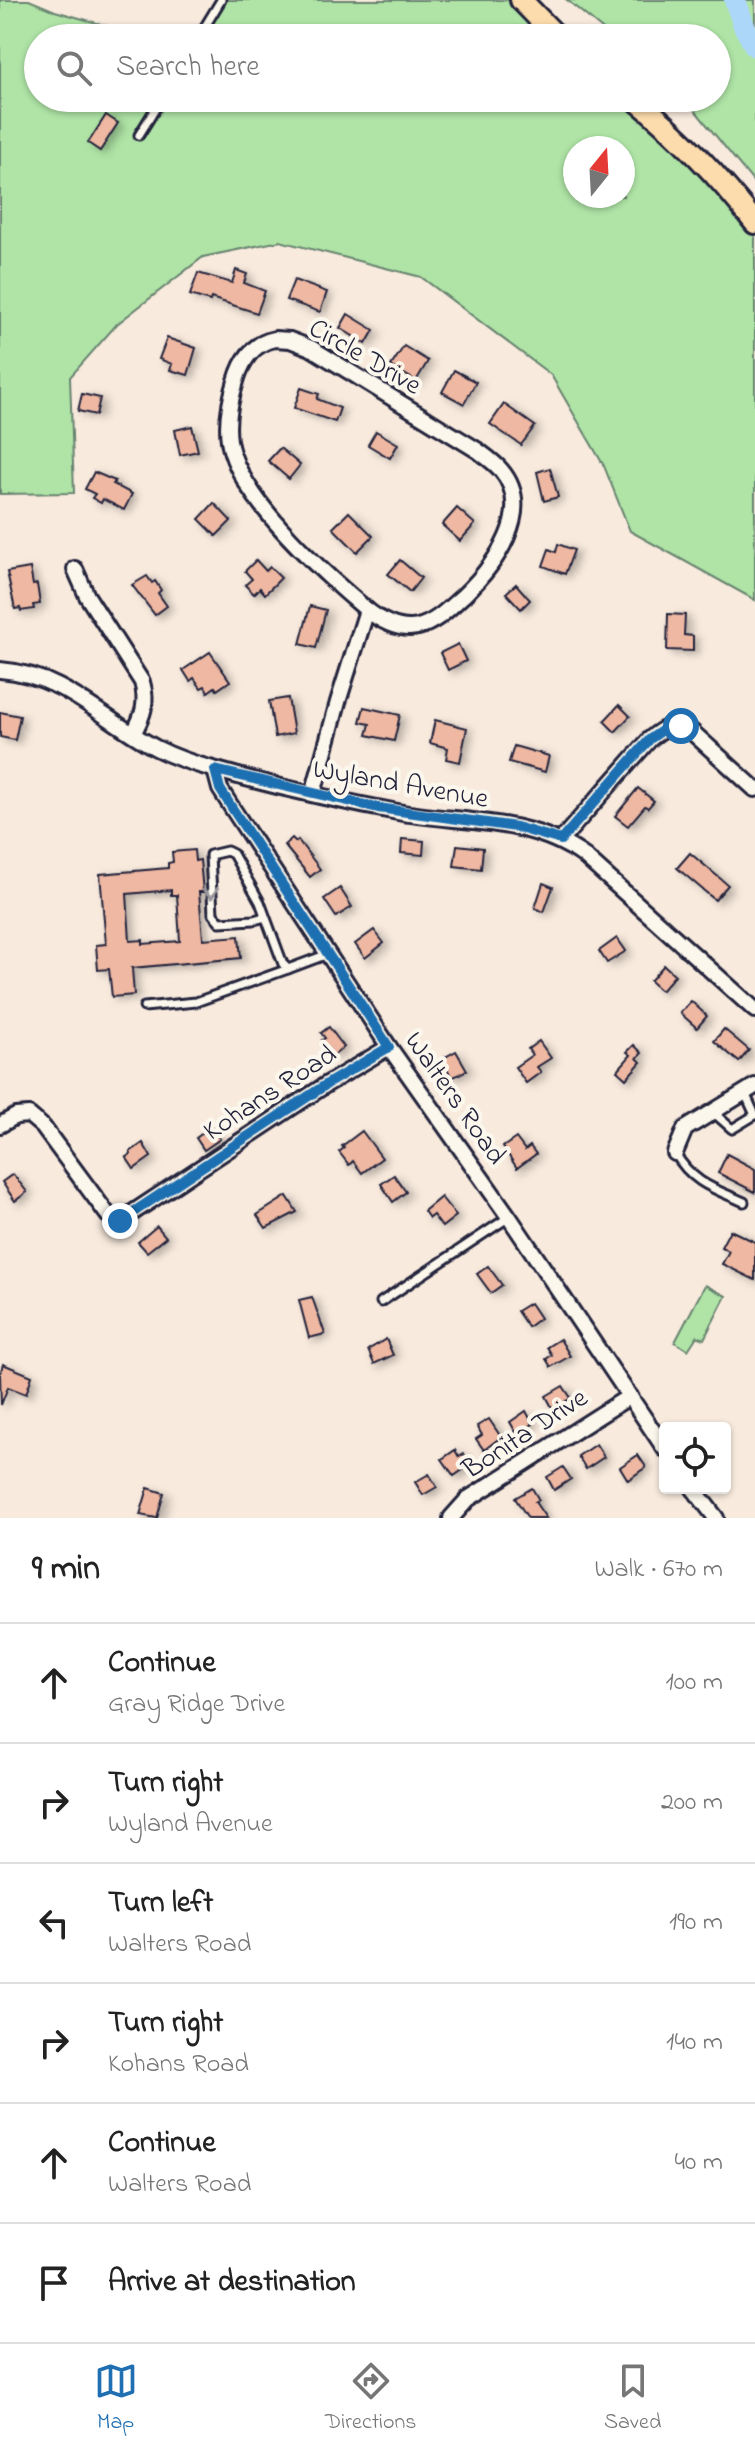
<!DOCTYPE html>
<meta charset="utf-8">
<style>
:root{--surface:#fff;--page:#f6f6f6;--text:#222;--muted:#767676;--line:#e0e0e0;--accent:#1f6fb2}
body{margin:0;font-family:"Indie Flower",sans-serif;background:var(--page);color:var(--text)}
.controls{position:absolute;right:24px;bottom:24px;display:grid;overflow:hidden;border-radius:8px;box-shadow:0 2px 6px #0004}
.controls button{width:72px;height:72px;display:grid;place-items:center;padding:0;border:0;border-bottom:2px solid var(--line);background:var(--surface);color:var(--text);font:40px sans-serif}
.compass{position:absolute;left:563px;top:136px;width:72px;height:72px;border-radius:50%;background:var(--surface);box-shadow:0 2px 6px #0004;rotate:18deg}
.stop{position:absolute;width:24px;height:24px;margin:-18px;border:6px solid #1f6fb2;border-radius:50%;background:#fff}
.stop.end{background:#1f6fb2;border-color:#fff;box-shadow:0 2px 8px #0008}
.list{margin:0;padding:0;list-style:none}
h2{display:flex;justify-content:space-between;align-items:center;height:104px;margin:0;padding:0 32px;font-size:34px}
h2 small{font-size:26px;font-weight:400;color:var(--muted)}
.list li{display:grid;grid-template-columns:52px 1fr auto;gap:24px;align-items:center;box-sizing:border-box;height:120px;padding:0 32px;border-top:2px solid var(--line)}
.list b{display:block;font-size:30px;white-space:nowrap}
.list p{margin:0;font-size:26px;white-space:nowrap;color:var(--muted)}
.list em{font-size:26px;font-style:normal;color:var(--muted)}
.icon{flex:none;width:44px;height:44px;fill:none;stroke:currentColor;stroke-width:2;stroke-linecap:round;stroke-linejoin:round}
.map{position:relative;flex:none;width:755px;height:1518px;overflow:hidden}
.search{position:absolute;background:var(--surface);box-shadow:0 2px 6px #0004;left:24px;right:24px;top:24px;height:88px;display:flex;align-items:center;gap:20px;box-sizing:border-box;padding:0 28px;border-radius:44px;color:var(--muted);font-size:30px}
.sheet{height:824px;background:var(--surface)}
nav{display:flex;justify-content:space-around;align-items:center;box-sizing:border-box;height:112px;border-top:2px solid var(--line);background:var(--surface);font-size:22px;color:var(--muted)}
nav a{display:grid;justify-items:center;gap:4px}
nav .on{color:var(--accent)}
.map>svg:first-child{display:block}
</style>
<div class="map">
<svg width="755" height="1518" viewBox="0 0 755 1518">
<defs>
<filter id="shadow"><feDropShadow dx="5" dy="3" stdDeviation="4" flood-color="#0004"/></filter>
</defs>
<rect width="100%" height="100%" fill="#f8eadd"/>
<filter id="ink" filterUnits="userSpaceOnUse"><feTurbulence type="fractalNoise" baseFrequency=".0125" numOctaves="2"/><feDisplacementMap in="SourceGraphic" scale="16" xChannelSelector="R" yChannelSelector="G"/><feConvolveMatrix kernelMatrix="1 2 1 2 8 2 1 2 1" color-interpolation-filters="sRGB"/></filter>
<g filter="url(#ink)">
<g fill="#afe4a6" stroke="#688370" stroke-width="2" fill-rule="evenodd">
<path d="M0,0H29L55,11L150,38H38V98H634L755,223V600L630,531L604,466L551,375L421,277L280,241L203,257L117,324L70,377L74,493L0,494ZM575,148H623V196H575Z"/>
<polygon points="221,0 521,0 558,38 198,38"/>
<polygon points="567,0 755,0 755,184 685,98 717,98 717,38 613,38"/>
<polygon points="705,1285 726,1296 704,1339 697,1336 688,1350 675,1342"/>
</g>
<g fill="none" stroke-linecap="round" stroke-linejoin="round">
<polyline stroke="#add7f8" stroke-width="22" points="735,0 744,26 755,46"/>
</g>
<g fill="#eeb8a2" stroke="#22223b" stroke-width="2" fill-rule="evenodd" filter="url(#shadow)">
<polygon points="106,115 118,123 100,151 88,143"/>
<polygon points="236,270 247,274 244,283 265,291 257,313 211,298 210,301 190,295 198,273 232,283"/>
<polygon points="294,280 327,292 320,312 286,300"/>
<polygon points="348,314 374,330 366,344 340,328"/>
<polygon points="167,338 196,348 188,375 170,370 172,364 159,359"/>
<polygon points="404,346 428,361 416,381 391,366"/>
<polygon points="454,370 476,382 464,404 442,392"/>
<polygon points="301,388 319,394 317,399 340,408 335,422 294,408"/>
<polygon points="82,394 100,398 96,415 78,411"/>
<polygon points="504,404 535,426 521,445 490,424"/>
<polygon points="192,426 198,451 180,455 175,430"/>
<polygon points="376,431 398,444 390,458 368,445"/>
<polygon points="280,448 300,465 289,479 268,461"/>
<polygon points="550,468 558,497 544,501 537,472"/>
<polygon points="94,472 115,481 113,484 132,494 124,510 103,499 101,503 92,498 95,494 85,489"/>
<polygon points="214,503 231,521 216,536 199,519"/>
<polygon points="457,508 475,524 460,541 442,525"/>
<polygon points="349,512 373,536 357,552 333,528"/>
<polygon points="558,544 574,550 565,574 543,566 549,549 556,552"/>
<polygon points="256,560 266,571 270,567 281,578 265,594 260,588 254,594 245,585 252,579 245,571"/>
<polygon points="400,560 421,578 410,592 388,574"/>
<polygon points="30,568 33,585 37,584 40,604 33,605 34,609 21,611 20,608 15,609 7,572"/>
<polygon points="147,576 152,583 155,581 161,590 158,593 167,606 155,615 132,585"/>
<polygon points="516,584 530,600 521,609 506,593"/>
<polygon points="310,606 326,610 316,648 300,644"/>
<polygon points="668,614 685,615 684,635 693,636 693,651 667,650"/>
<polygon points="458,644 466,661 448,670 440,653"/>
<polygon points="210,652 230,681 217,690 215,687 208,692 205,686 201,688 194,678 190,681 183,670"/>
<polygon points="288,698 294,733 275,737 269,701"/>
<polygon points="619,705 630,716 615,732 604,721"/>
<polygon points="364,707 400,715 394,741 367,735 370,724 360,722"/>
<polygon points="0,712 20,716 15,740 0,737"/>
<polygon points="435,720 467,728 460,762 446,759 448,748 430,743"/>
<polygon points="514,746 549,756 545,772 509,762"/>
<polygon points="638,788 654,801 648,808 645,806 628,826 615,816"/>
<polygon points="292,838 296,842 298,840 320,869 310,877 284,845"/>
<polygon points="402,839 424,841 423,855 401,853"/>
<polygon points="457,845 483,848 481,869 454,866"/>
<path d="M194,850L195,861L200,860L203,892H199L203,939L239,936L241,958L132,968L134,995L112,997L109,969L98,970L96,945L106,944L100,874L168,868V863L173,862L172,852ZM171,890V895H177L180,941L143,944V940L130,941L127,894Z"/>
<polygon points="690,853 728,885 715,900 677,868"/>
<polygon points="543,883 553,887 544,912 535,908"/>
<polygon points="340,888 352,907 336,917 324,899"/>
<polygon points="374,930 384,943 365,958 355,944"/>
<polygon points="617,938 626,951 607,963 599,951"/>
<polygon points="664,965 675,975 661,991 650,981"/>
<polygon points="691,1001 707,1016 697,1028 680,1013"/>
<polygon points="329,1027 344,1047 333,1056 322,1040 325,1038 321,1033"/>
<polygon points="724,1029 749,1050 739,1062 714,1041"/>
<polygon points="539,1041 551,1058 537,1067 541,1072 526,1083 515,1067 532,1055 528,1049"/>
<polygon points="634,1045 642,1053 637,1058 641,1062 626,1079 617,1071 631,1055 627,1052"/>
<polygon points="456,1051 467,1070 452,1078 442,1059"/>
<polygon points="211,1127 220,1139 204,1150 196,1138"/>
<polygon points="362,1131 382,1158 362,1173 353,1161 349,1165 339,1152 344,1148 342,1146"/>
<polygon points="516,1138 525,1150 530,1146 536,1154 517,1168 503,1147"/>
<polygon points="143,1143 151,1157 134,1169 126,1157 131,1154 130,1152"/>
<polygon points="727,1154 755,1169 755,1192 718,1173"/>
<polygon points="13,1174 27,1192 15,1201 2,1182"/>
<polygon points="394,1175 406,1192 393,1202 381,1184"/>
<polygon points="287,1196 297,1212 266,1228 257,1215"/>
<polygon points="441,1197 456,1216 442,1227 433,1215 429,1218 424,1211"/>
<polygon points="157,1226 166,1237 147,1252 138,1242"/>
<polygon points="730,1230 755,1242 755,1280 722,1264 729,1251 721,1247"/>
<polygon points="488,1266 502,1285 491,1293 477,1274"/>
<polygon points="312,1297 325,1334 309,1338 299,1300"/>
<polygon points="530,1303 540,1318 528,1327 517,1311"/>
<polygon points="386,1339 393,1355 374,1364 368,1350"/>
<polygon points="560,1339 570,1356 551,1367 546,1359 552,1355 547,1347"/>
<polygon points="3,1364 32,1376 26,1394 8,1387 1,1405 0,1374"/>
<polygon points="563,1386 571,1398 553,1409 546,1396"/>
<polygon points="526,1411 533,1424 517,1434 510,1422"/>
<polygon points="489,1419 501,1437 484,1450 476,1439 482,1435 477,1426"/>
<polygon points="596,1444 604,1457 586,1469 578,1456"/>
<polygon points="455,1450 459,1457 464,1454 471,1464 454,1476 442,1459"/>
<polygon points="638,1455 646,1467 628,1480 620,1467"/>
<polygon points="563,1467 571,1479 554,1490 547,1477"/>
<polygon points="429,1474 437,1487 423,1495 415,1482"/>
<polygon points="148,1488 164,1493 157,1518 140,1515"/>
<polygon points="532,1488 539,1500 535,1502 546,1518 528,1518 515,1498"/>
</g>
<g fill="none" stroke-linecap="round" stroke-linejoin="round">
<defs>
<g id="lane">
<polyline points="198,38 221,0"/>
<polyline points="139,135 162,98"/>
<polyline points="265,917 254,920 220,922 213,914 210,855 227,851 233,854 260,902 283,964 288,969 328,954"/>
<polyline points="144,1007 196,1002 288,969"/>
<polyline points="745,1093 755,1115"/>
<polyline points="714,1113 732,1129 755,1115"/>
<path d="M675,1153C692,1183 715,1189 744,1202"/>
<polyline points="381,1302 509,1217"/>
</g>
<g id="street">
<path d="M275,339L290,340L311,348L477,450C485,456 494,462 501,470C536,511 494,566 464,595C450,607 437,622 418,627C400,631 381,621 367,610C323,573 250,508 232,453C224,430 229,404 236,381C242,360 253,343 275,339Z"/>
<path d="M75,569L87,596L142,682C148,703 143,716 133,734"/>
<path d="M0,670C65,675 101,719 156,748C174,757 194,764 213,769C276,787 339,801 403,813C465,823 532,818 584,856L755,1010"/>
<polyline points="215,770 220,789 234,811 389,1047 509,1217 665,1449"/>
<polyline points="313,794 338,702 367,610"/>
<path d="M561,840L650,739C664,727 674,722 691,731L755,789"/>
<polyline points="0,1125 16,1116 29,1115 43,1127 108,1215 120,1221 327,1084 389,1047"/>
<polyline points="675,1153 685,1129 755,1086"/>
<polyline points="693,1488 716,1518"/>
<polyline points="451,1518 468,1499 630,1396"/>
</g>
<g id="primary">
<polyline points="521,0 558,38"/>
<path d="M634,98C680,136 719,176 755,223"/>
</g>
</defs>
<use href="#lane" stroke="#22223b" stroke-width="13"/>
<use href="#street" stroke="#22223b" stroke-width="20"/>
<use href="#primary" stroke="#22223b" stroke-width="26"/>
<use href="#lane" stroke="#fbf7ec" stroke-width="7"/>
<use href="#street" stroke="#fbf7ec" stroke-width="14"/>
<use href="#primary" stroke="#fcdcac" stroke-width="20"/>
</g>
<defs><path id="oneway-chevron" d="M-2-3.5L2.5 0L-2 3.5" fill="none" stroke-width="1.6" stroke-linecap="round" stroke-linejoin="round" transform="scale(2)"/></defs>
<use stroke="#99979c" href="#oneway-chevron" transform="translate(211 893) rotate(85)"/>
</g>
<g fill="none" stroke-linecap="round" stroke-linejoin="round" filter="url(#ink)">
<polyline stroke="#1f6fb2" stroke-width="10" points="120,1221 327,1084 389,1047 234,811 220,789 215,770 378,808 516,827 561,840 650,739 667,727 681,726"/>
</g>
<g text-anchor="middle" stroke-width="8" stroke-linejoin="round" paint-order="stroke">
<g font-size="28" fill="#22223b" stroke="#fbf7ec">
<text transform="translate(366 355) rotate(30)" y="10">Circle Drive</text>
<text transform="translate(401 782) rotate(10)" y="10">Wyland Avenue</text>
<text transform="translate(269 1091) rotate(-33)" y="10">Kohans Road</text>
<text transform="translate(457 1097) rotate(55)" y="10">Walters Road</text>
<text transform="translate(524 1432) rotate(-33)" y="10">Bonita Drive</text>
</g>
</g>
</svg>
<div class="controls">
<button><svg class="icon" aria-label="locate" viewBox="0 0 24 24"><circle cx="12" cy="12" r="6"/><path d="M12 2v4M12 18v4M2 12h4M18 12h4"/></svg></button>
</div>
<svg class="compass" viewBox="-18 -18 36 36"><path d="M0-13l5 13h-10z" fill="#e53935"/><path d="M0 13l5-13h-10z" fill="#767676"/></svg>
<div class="stop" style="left:681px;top:726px"></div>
<div class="stop end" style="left:120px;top:1221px"></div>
<div class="search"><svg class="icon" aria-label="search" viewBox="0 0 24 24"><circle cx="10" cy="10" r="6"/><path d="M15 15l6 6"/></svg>Search here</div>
</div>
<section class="sheet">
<h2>9 min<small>Walk · 670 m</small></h2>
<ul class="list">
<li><svg class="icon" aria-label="ahead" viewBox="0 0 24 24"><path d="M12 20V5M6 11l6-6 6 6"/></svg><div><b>Continue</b><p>Gray Ridge Drive</p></div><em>100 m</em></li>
<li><svg class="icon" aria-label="right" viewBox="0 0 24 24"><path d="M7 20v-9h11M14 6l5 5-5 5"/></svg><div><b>Turn right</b><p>Wyland Avenue</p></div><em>200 m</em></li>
<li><svg class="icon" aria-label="left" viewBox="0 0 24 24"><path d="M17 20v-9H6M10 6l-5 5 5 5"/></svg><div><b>Turn left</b><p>Walters Road</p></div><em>190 m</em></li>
<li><svg class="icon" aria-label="right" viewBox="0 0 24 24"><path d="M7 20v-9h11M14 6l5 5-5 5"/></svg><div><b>Turn right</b><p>Kohans Road</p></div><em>140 m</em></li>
<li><svg class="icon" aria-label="ahead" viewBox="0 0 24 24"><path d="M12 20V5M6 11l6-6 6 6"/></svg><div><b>Continue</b><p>Walters Road</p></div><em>40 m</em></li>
<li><svg class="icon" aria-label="arrive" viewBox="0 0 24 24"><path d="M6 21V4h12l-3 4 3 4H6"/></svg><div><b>Arrive at destination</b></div></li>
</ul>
</section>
<nav>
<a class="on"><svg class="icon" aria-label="map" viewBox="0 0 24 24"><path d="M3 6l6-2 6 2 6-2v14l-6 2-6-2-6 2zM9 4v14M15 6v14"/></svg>Map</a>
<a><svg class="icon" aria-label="directions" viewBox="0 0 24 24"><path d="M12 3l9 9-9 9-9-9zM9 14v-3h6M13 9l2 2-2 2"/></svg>Directions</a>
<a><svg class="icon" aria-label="saved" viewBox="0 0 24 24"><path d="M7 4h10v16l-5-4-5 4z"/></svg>Saved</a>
</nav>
